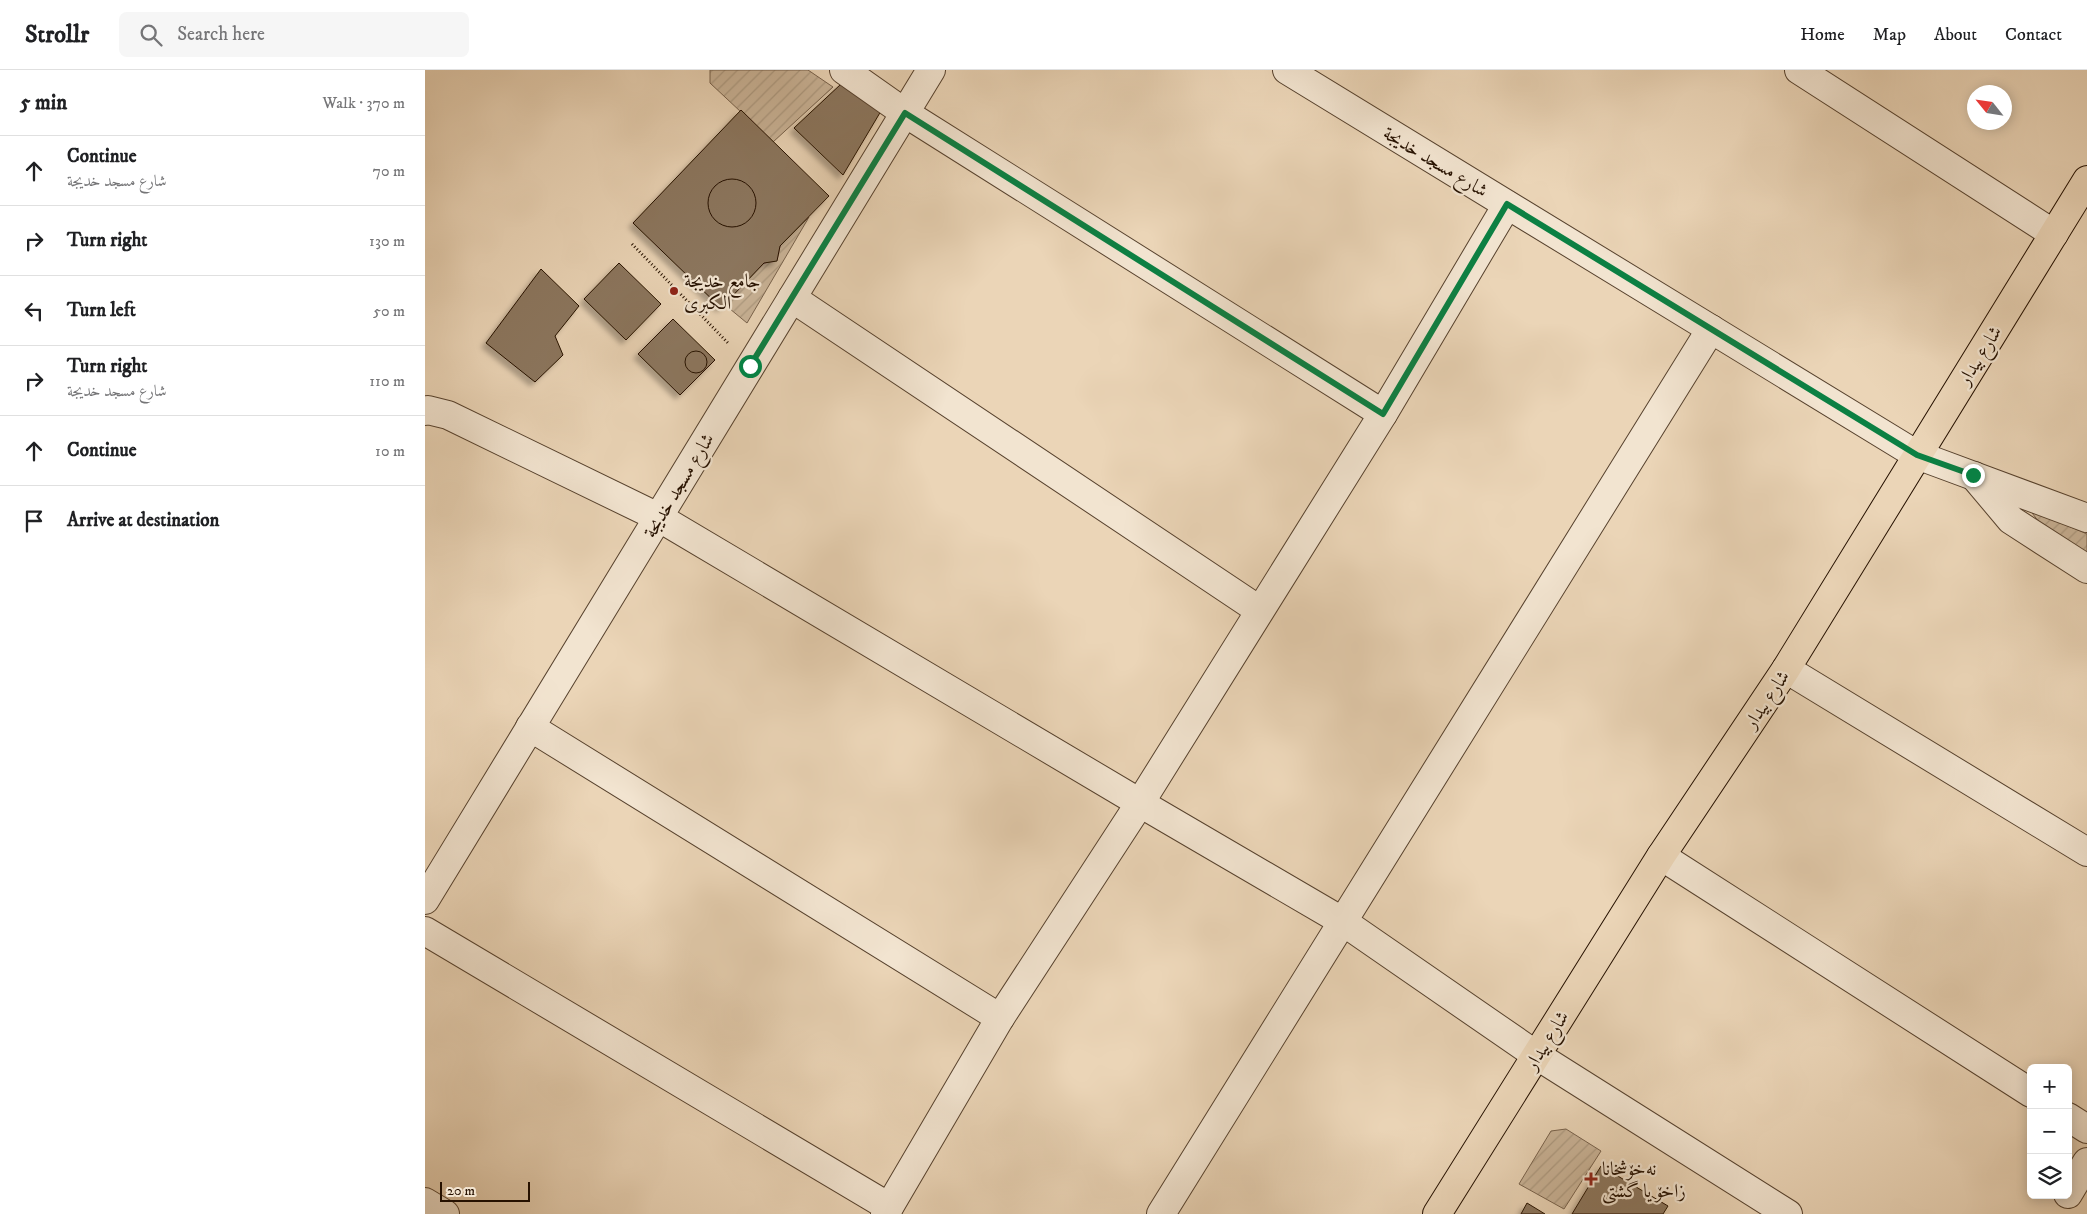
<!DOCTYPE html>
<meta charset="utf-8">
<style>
:root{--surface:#fff;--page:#f6f6f6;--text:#202124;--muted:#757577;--line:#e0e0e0}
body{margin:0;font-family:"IM FELL DW Pica",Amiri,serif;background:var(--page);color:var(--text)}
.controls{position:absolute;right:15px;bottom:15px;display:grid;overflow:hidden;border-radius:8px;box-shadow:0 2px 12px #0003}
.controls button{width:45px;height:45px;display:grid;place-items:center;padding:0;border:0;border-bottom:1px solid var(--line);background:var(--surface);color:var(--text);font:25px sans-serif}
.compass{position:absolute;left:1542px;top:15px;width:45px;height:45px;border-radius:50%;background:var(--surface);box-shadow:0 2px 12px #0003;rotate:300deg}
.scale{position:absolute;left:15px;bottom:12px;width:90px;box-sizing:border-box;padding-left:5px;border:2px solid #261100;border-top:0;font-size:14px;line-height:18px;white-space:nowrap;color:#261100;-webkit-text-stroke:4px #f2e4d0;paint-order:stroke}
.stop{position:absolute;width:15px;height:15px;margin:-11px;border:4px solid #0b8043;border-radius:50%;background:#fff}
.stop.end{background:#0b8043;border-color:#fff;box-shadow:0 1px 5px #0008}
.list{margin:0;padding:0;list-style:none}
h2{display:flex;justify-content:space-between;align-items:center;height:65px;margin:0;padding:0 20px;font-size:21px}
h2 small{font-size:16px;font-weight:400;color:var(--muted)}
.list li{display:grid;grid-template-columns:32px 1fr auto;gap:15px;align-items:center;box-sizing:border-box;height:70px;padding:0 20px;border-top:1px solid var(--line)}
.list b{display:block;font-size:19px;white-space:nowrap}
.list p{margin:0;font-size:16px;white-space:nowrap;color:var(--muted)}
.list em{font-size:16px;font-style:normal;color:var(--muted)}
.icon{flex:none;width:28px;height:28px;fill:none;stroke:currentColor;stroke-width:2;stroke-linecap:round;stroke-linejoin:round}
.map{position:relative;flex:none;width:1662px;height:1144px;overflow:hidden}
header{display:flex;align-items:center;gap:30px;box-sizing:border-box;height:70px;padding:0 25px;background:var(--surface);border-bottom:1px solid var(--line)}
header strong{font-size:24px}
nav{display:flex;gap:28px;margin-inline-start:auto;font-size:18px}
.search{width:350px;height:45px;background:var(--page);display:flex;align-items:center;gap:12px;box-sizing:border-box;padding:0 18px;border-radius:8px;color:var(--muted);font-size:19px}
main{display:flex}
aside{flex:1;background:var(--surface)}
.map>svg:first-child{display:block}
</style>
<header>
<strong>Strollr</strong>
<div class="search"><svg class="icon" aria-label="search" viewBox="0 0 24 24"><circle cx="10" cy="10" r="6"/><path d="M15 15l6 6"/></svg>Search here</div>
<nav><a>Home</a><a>Map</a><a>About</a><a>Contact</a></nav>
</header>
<main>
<aside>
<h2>5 min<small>Walk · 370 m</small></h2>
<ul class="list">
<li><svg class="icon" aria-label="ahead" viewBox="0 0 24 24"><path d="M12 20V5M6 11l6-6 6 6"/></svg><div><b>Continue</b><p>شارع مسجد خديجة</p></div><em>70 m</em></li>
<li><svg class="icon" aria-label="right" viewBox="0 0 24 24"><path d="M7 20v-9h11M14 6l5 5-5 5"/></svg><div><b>Turn right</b></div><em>130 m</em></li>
<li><svg class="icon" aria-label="left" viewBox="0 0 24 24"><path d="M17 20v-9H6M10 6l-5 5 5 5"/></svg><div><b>Turn left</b></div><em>50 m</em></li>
<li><svg class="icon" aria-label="right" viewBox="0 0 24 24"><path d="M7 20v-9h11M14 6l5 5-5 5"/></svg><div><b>Turn right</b><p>شارع مسجد خديجة</p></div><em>110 m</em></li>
<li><svg class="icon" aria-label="ahead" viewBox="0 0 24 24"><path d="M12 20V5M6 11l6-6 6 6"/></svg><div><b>Continue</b></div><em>10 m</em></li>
<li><svg class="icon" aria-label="arrive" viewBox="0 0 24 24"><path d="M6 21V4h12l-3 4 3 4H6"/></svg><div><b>Arrive at destination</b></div></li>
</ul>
</aside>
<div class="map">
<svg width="1662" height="1144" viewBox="0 0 1662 1144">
<defs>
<pattern id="garden-furrows" width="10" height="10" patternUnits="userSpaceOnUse" patternTransform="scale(1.25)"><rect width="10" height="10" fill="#cab498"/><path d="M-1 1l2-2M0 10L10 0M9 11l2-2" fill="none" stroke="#ad9a81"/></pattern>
<filter id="shadow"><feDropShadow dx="-4.5" dy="4.5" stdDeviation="2.5" flood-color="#0004"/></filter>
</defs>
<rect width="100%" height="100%" fill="#ebd5b7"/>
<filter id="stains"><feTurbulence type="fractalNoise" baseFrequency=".004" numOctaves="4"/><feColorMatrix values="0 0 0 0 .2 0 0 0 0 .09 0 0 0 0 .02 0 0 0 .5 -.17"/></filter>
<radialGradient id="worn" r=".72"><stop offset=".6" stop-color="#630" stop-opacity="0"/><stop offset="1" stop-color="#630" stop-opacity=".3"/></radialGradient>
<g fill="url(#garden-furrows)" stroke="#78624c">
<polygon points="285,0 383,0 408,17 348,72 285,13"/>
<polygon points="384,147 322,253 299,234 339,193 352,190 355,176"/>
<polygon points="1604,439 1662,464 1662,485 1617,456"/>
<polygon points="1141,1059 1176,1081 1139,1139 1094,1114 1126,1061"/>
</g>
<g fill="#8c775f" stroke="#261100" filter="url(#shadow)">
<polygon points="416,14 456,41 418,105 369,58"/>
<polygon points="316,40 404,126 355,176 352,191 339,193 296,238 208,153"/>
<circle cx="307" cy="133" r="24"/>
<polygon points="194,193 236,234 201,270 159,229"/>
<polygon points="116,199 154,236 130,266 138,285 110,312 61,273"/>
<polygon points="248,249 290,290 255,325 213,284"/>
<circle cx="271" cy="292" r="11"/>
<polygon points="1176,1096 1243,1136 1238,1144 1147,1144"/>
<polygon points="1102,1133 1120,1144 1096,1144"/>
</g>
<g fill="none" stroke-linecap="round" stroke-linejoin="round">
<defs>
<g id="minor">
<polyline points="419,0 480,43 958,344"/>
<polyline points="862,0 1492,385 1662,448"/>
<polyline points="1374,0 1629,164"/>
<polyline points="367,228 834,540"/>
<polyline points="0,341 3,340 23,345 233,447 715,733 917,851 1111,985 1363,1144"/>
<polyline points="1549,406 1586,450 1662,499"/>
<polyline points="1361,599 1662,782"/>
<polyline points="105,657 575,948"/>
<polyline points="1236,786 1606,1023"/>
<polyline points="0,830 506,0"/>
<polyline points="0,861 464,1137"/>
<polyline points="1643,1047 1662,1059"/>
<polyline points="1643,1124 1662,1092"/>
<polyline points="0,1132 20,1144"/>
<polyline points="460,1144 575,948 715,733 958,344 1082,135"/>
<polyline points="736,1144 1286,259"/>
</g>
<polyline id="major" points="1012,1144 1236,786 1361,599 1662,110"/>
</defs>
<use href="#minor" stroke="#57422e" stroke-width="30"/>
<use href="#major" stroke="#261100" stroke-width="30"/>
<polyline stroke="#261100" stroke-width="3" stroke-dasharray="1 2.5" stroke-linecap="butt" points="207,174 304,274"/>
<use href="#minor" stroke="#f2e4d0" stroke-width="28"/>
<use href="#major" stroke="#ebd5b7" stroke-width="28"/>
</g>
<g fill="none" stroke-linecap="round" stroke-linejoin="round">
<polyline stroke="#0b8043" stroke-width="6" points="325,296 480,43 958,344 1082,134 1492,385 1548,405"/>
</g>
<g fill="#8f2418" stroke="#f2e4d0" stroke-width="2">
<circle cx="249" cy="221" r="5"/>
<path d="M1163.5 1101.5h5v5h5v5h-5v5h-5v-5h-5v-5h5z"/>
</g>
<g text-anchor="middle" stroke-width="4.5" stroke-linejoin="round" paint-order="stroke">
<g font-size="19" fill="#261100" stroke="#f2e4d0">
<text transform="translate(1011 91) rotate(31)" y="7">شارع مسجد خديجة</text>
<text transform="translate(1554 285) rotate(-58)" y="7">شارع بيدار</text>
<text transform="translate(253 415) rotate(-59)" y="7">شارع مسجد خديجة</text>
<text transform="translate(1341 629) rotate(-56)" y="7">شارع بيدار</text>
<text transform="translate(1121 970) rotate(-58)" y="7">شارع بيدار</text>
</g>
<g font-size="19" fill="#261100" stroke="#f2e4d0" text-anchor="start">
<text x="259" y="217">جامع خديجة<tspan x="259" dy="22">الكبرى</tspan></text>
<text x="1177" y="1105">نەخۆشخانا<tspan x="1177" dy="22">زاخۆ یا گشتی</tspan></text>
</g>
</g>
<rect width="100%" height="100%" filter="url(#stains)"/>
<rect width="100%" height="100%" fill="url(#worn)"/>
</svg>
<div class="controls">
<button>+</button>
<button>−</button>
<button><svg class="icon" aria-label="layers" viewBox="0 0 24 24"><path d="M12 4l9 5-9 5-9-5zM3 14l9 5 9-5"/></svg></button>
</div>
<svg class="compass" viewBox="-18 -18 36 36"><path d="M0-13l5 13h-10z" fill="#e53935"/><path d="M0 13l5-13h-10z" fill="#757577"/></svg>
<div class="scale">20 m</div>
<div class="stop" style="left:325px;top:296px"></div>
<div class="stop end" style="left:1548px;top:405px"></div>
</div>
</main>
